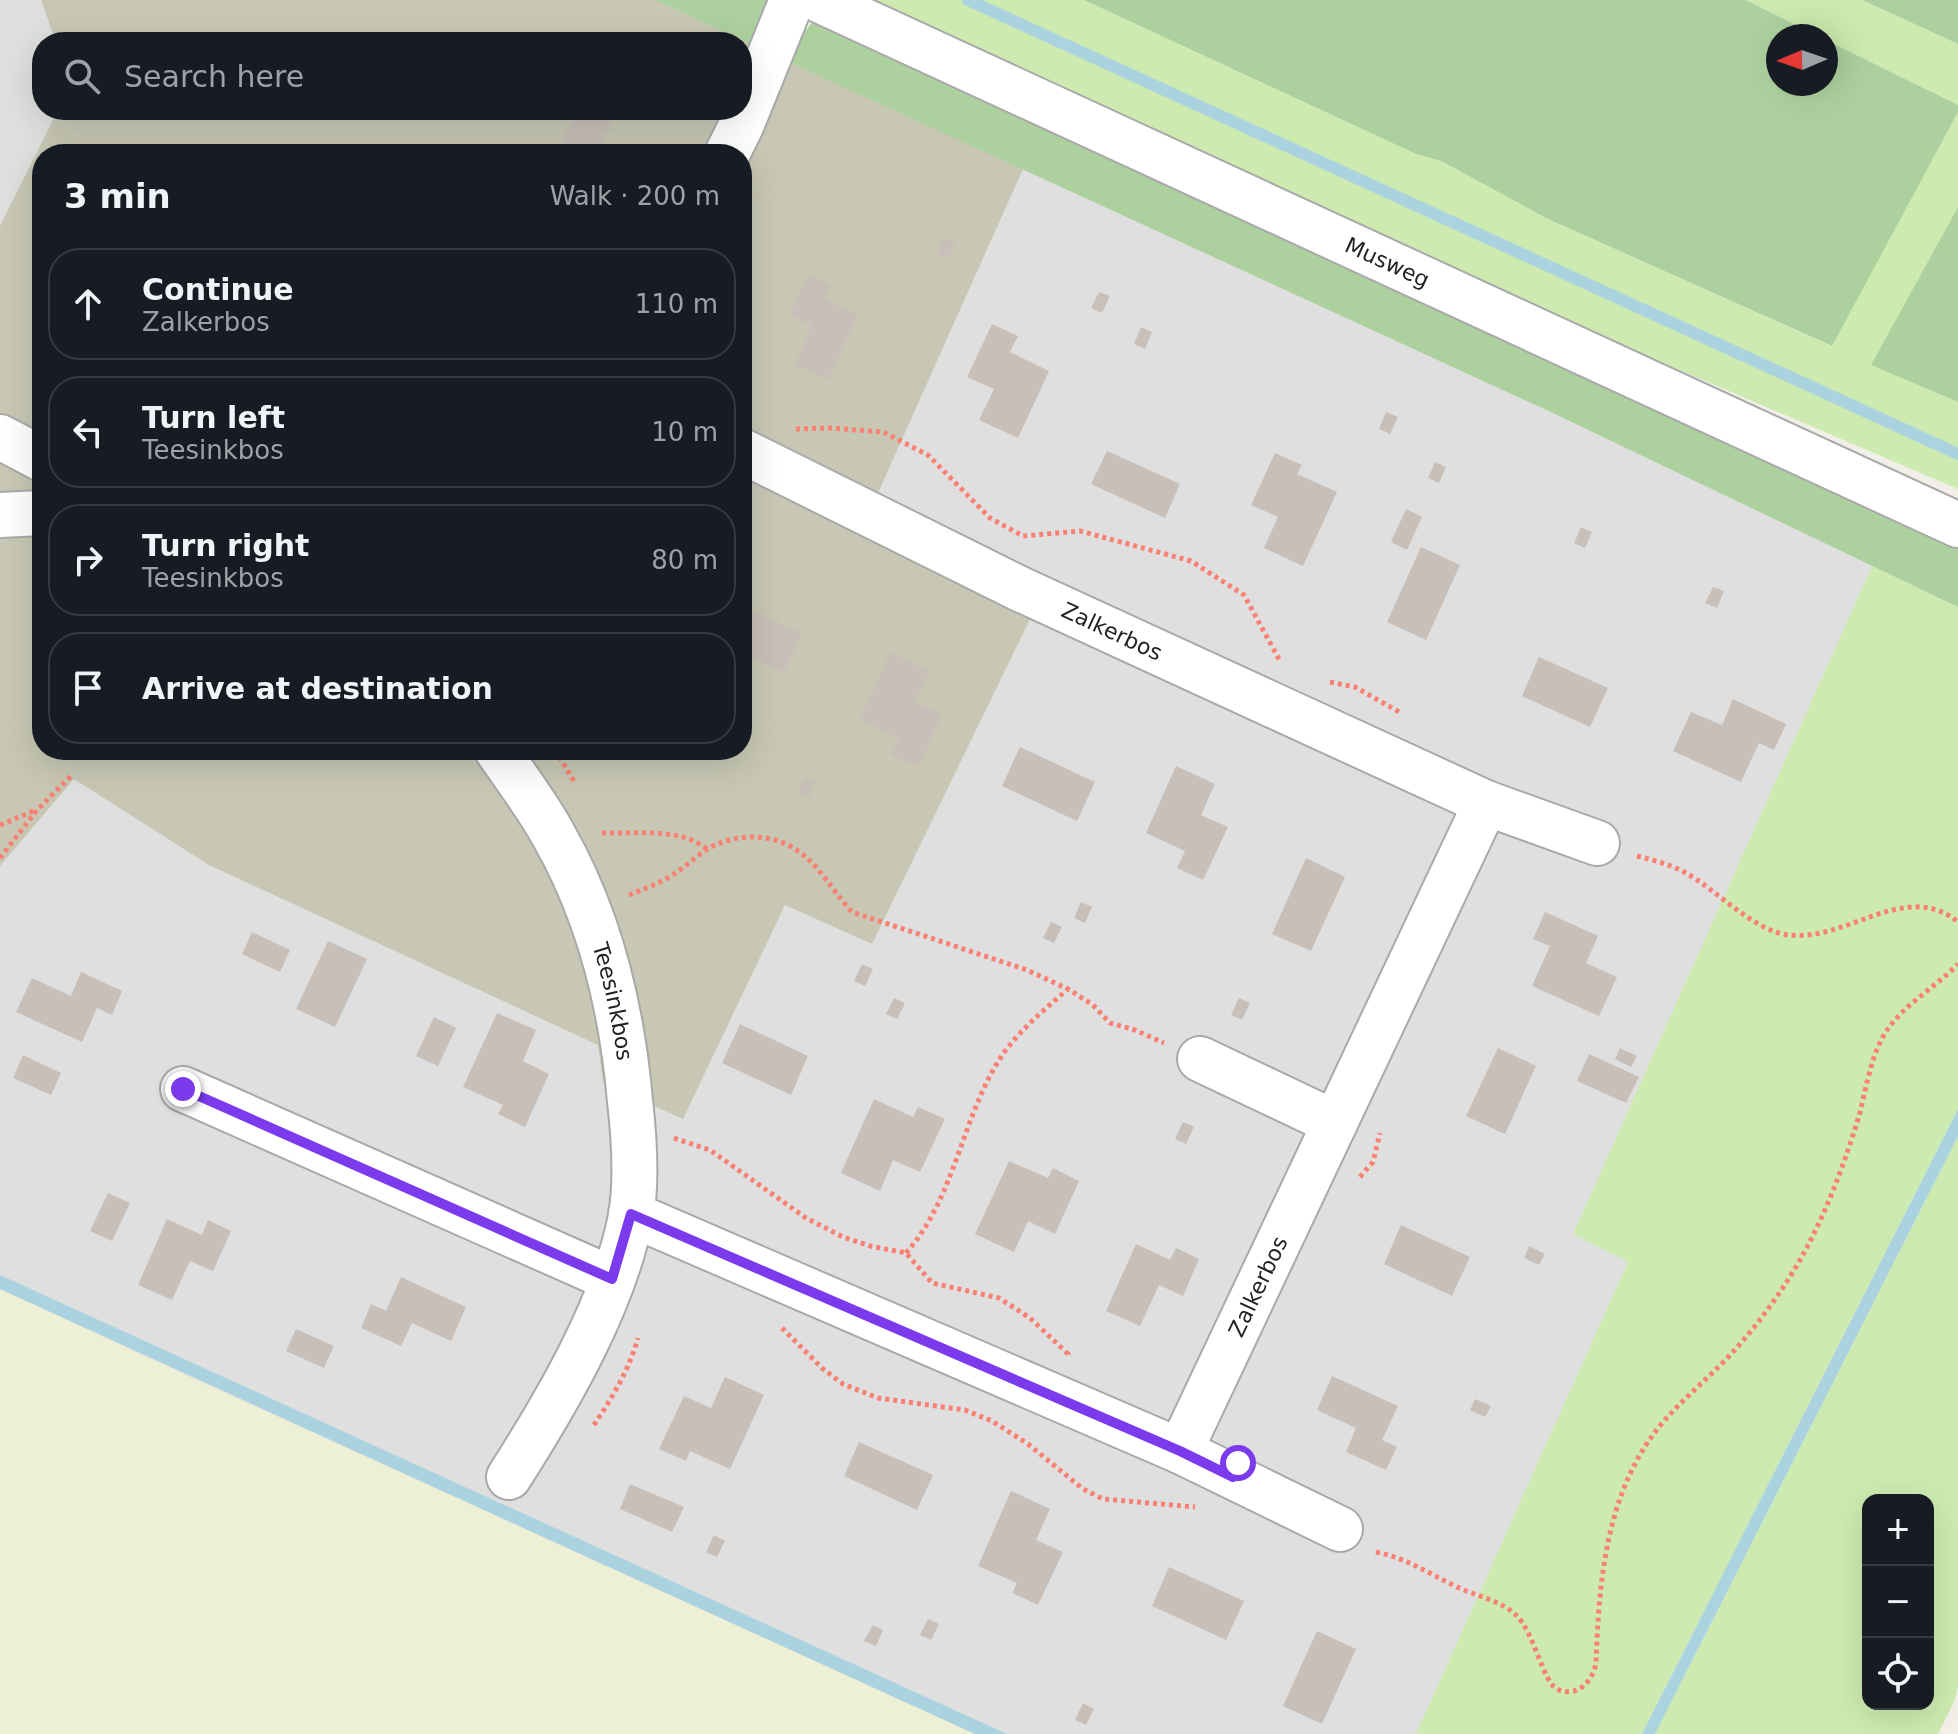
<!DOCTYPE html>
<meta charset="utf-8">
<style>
:root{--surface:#171b24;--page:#242831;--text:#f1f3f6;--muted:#9ea1a6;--line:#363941}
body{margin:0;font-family:"DejaVu Sans",sans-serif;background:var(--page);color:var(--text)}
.controls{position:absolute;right:24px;bottom:24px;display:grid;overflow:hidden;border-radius:16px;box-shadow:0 8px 32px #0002}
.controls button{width:72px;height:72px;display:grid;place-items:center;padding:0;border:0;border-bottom:2px solid var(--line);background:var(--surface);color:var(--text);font:40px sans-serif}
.compass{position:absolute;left:1766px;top:24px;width:72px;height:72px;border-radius:50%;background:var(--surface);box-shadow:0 8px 32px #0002;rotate:268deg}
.stop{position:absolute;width:24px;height:24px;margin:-18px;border:6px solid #7c3aed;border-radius:50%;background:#fff}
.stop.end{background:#7c3aed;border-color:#fff;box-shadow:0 2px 8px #0008}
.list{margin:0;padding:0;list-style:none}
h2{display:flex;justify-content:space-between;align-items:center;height:104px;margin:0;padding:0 32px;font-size:34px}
h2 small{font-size:26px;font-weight:400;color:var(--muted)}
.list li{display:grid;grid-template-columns:52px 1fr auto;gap:24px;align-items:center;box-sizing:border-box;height:112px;margin:0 16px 16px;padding:0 16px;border:2px solid var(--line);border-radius:32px}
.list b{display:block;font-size:30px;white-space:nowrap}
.list p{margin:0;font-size:26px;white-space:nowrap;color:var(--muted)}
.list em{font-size:26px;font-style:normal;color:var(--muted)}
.icon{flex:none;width:44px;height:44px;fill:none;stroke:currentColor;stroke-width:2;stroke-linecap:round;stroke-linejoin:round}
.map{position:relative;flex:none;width:1958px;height:1734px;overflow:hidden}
.search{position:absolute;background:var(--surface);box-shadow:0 8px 32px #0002;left:32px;top:32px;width:720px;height:88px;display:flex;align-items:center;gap:20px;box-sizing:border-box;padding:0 28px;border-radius:32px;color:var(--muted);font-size:30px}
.panel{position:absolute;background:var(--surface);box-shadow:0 8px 32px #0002;left:32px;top:144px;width:720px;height:616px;border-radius:32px}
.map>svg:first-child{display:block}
</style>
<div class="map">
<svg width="1958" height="1734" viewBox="0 0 1958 1734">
<rect width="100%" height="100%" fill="#f2efe9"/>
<path fill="#e0dfdf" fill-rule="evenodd" d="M0,0H714L1958,575L1607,1734H0ZM42,42H742V110H42ZM42,154H742V750H42Z"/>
<path fill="#c7c7b4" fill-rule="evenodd" d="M41,0H655L1023,169L860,533L1033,613L872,944L785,905L683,1119L603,1083L598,1045L209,865L74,779L0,866V226L53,120L54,110H742V42H56ZM42,154H742V750H42Z"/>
<polygon fill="#eef0d5" points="0,1289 173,1369 975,1734 0,1734"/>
<g fill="#cdebb0" fill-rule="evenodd">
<polygon points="870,0 1084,0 1416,154 1441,161 1548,219 1831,346 1958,112 1958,207 1872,365 1958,402 1958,489 1551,315"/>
<polygon points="1746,0 1862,0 1958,44 1958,105 1826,40 1826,36 1818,36"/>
<polygon points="1872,566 1958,607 1958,1109 1642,1734 1416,1734 1628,1262 1573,1234"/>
<path d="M1958,1136V1687L1954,1702L1938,1734H1655ZM1928,1500V1704H1868V1500Z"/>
</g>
<g fill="#add19e">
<polygon points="655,0 768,0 751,44"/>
<polygon points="1084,0 1746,0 1818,36 1778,36 1778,84 1826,84 1826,40 1958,105 1958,112 1832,346 1548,219 1441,161 1416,154"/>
<polygon points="1862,0 1958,0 1958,44"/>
<polygon points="818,15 1958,540 1958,607 1555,414 789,62 803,34"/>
<polygon points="1958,207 1958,402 1871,365"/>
</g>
<g fill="#aad3df">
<polygon points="1958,1109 1958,1136 1655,1734 1642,1734"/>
<polygon points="0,1275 1007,1734 975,1734 0,1289"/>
</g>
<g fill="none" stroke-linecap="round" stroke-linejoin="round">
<polyline stroke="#aad3df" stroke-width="12" points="968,0 1958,454"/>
</g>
<g fill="#c7bfb8">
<polygon points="577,110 588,110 612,121 597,154 556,154"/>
<polygon points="944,237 955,243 948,259 937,254"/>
<polygon points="808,274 831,284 825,299 858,314 828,380 795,365 812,325 789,315"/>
<polygon points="1099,292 1110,296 1102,313 1091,308"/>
<polygon points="992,324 1018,336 1010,352 1049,371 1018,438 979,420 994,389 967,377"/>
<polygon points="1141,327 1152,332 1145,349 1134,344"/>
<polygon points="1386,412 1398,417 1390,434 1379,429"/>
<polygon points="1107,451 1180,484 1165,518 1091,484"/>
<polygon points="1275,453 1302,465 1297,474 1337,492 1303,566 1264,548 1278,517 1251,505"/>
<polygon points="1435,462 1446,467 1439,483 1428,478"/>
<polygon points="1406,509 1422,517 1407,550 1391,542"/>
<polygon points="1581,527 1592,532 1585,548 1574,543"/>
<polygon points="1421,547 1460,565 1426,640 1387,622"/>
<polygon points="1713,587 1724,591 1717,608 1705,603"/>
<polygon points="742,606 802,633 784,672 742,653"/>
<polygon points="890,653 930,671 915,702 942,714 918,767 891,755 899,738 860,720"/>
<polygon points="1539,657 1608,688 1590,727 1522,696"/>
<polygon points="1733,699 1786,724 1774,750 1759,743 1741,782 1673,751 1691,712 1722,725"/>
<polygon points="1020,747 1095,782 1077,821 1002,786"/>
<polygon points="1176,766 1215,784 1201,815 1228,827 1203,880 1177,868 1185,851 1146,833"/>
<polygon points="804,777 815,782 808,799 797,794"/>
<polygon points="1306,858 1345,877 1311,951 1272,934"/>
<polygon points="1081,902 1092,907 1085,923 1074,918"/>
<polygon points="1545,912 1598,936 1586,963 1617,977 1599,1016 1532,986 1550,946 1533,939"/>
<polygon points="1051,922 1062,927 1054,943 1043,938"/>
<polygon points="252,932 290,950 280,972 242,954"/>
<polygon points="328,941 367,959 335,1027 296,1009"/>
<polygon points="862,964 873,969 865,986 854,981"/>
<polygon points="81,972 122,991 112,1015 97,1008 82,1042 16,1012 32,978 71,996"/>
<polygon points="894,998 905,1003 897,1019 886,1014"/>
<polygon points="1239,998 1250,1003 1242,1020 1231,1015"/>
<polygon points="497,1013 536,1030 523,1061 549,1074 525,1127 498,1114 503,1105 463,1087"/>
<polygon points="434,1017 456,1028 438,1066 416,1056"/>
<polygon points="740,1024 808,1056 791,1095 722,1063"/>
<polygon points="1498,1048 1536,1066 1505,1134 1466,1116"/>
<polygon points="1620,1048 1637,1056 1631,1067 1615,1059"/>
<polygon points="1589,1054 1639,1077 1626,1103 1577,1081"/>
<polygon points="23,1055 61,1073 51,1095 13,1078"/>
<polygon points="874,1099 913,1117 918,1107 945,1119 920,1172 893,1160 880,1191 841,1173"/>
<polygon points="1183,1122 1194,1127 1186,1144 1175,1139"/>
<polygon points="1009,1161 1048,1178 1053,1168 1079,1181 1055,1234 1028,1221 1014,1252 975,1234"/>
<polygon points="108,1193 130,1203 112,1241 90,1231"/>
<polygon points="167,1219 202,1235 208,1220 231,1231 213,1271 190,1261 172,1300 138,1285"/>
<polygon points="1401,1225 1470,1257 1452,1296 1384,1264"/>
<polygon points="1136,1244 1170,1260 1176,1248 1199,1259 1183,1296 1159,1285 1140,1326 1106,1311"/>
<polygon points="1529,1246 1545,1254 1539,1265 1524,1258"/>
<polygon points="401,1277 466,1307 451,1341 412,1323 401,1346 361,1328 371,1304 386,1311"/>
<polygon points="296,1329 334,1346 324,1368 286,1351"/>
<polygon points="1332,1376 1398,1406 1382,1440 1397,1447 1386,1470 1346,1452 1356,1428 1317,1410"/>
<polygon points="725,1377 764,1395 730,1469 690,1451 686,1461 659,1449 684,1396 711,1408"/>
<polygon points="1475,1399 1491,1406 1485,1417 1470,1410"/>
<polygon points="859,1442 933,1475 917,1510 844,1476"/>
<polygon points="630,1484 684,1507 672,1532 620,1509"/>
<polygon points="1011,1491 1050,1509 1036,1540 1063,1552 1038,1605 1012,1593 1017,1583 978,1566"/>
<polygon points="714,1535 725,1541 717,1557 706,1552"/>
<polygon points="1169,1567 1244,1601 1226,1640 1152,1606"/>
<polygon points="928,1619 939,1624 931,1640 920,1635"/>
<polygon points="873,1625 883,1630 876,1646 864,1641"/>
<polygon points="1317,1631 1356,1649 1322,1724 1283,1706"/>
<polygon points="1083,1703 1094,1709 1086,1725 1075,1720"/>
</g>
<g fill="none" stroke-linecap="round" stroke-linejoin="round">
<defs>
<g id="street">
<path id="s1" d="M819,0L1958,525"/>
<polyline points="727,154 741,126 792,0"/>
<polyline points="0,437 42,459"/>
<polyline points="0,515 42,513"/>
<path id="s2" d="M497,750C516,778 538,806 554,836C600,917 622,1009 630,1101C634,1136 637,1181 631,1216C614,1305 557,1402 509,1477"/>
<polyline points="1486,803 1597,843"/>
<polyline points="1200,1059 1335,1123"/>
<polyline points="183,1089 612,1279"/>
<path id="s3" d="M631,1214L1180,1451L1486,803L1020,589L742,451"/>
<polyline points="1180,1451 1340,1529"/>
</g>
</defs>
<use href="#street" stroke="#a9a9a9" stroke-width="48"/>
<g stroke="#fa8072" stroke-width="5" stroke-dasharray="4 4" stroke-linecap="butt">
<polyline points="742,210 752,189"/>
<polyline points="796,429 830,428 883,432 928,455 990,518 1023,536 1080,531 1191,561 1244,595 1280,661"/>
<polyline points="1330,682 1355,687 1401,713"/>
<polyline points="555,750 574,781"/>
<polyline points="0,825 36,810"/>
<path d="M602,833C636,834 682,827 708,850"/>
<path d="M1637,856C1653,860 1669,864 1684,872C1716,889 1752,930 1788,935C1847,942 1906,879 1958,922"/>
<polyline points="0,858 37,810 71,776"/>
<path d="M629,895C644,889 660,883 674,874C688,865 700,852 715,845C742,833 774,834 798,851C820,866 833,892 852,912L1027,970L1068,989L1093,1005L1110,1023L1135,1030L1164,1043"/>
<polyline points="674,1138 710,1150 806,1218 843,1237 870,1246 906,1253 932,1283 999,1298 1030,1318 1068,1354 1067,1356"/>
<polyline points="1360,1177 1373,1162 1380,1133"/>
<path d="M906,1253C956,1197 962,1114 1003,1054C1021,1029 1045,1009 1068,989"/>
<polyline points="782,1328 823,1369 843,1384 878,1398 965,1410 992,1421 1028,1444 1083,1489 1103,1499 1195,1507"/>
<path d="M594,1425C612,1398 629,1370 638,1338"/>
<path d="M1376,1552C1406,1558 1428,1573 1455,1586C1475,1596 1500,1600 1516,1615C1534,1632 1543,1682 1557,1689C1578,1699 1593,1680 1596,1663C1599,1581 1606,1493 1659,1427C1681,1400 1708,1379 1731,1354C1759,1324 1786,1286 1805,1251C1828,1208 1845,1162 1859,1116C1866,1090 1870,1059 1884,1035C1901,1006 1935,988 1958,964"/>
</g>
<use href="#street" stroke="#fff" stroke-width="44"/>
</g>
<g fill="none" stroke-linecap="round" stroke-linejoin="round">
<polyline stroke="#7c3aed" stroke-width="10" points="183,1089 612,1279 631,1214 1180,1451 1233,1477 1238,1463"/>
</g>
<g text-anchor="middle" stroke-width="6" stroke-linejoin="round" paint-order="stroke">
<g font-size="22" fill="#222" stroke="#fff">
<text dy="8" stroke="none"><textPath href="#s1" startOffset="626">Musweg</textPath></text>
<text transform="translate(1112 631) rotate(25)" y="8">Zalkerbos</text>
<text dy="8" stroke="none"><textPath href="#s2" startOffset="280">Teesinkbos</textPath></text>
<text dy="8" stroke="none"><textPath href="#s3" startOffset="780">Zalkerbos</textPath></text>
</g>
</g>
</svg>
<div class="controls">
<button>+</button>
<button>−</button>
<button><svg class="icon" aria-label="locate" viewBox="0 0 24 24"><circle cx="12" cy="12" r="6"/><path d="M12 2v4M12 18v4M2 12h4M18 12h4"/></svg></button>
</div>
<svg class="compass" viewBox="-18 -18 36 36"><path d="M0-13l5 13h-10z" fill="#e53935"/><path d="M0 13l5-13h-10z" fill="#9ea1a6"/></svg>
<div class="stop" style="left:1238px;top:1463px"></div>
<div class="stop end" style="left:183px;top:1089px"></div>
<div class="search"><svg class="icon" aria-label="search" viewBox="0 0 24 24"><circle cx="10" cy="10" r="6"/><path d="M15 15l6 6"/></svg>Search here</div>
<section class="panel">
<h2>3 min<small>Walk · 200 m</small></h2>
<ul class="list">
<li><svg class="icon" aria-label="ahead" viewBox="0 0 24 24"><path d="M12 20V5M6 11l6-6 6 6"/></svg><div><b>Continue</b><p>Zalkerbos</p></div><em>110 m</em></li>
<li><svg class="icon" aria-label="left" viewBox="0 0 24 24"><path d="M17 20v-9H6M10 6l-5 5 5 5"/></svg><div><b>Turn left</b><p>Teesinkbos</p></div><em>10 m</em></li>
<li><svg class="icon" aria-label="right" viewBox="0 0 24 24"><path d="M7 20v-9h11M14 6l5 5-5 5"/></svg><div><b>Turn right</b><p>Teesinkbos</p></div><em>80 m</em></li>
<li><svg class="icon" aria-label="arrive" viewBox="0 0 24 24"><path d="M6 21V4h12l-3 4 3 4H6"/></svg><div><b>Arrive at destination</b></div></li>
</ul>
</section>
</div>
